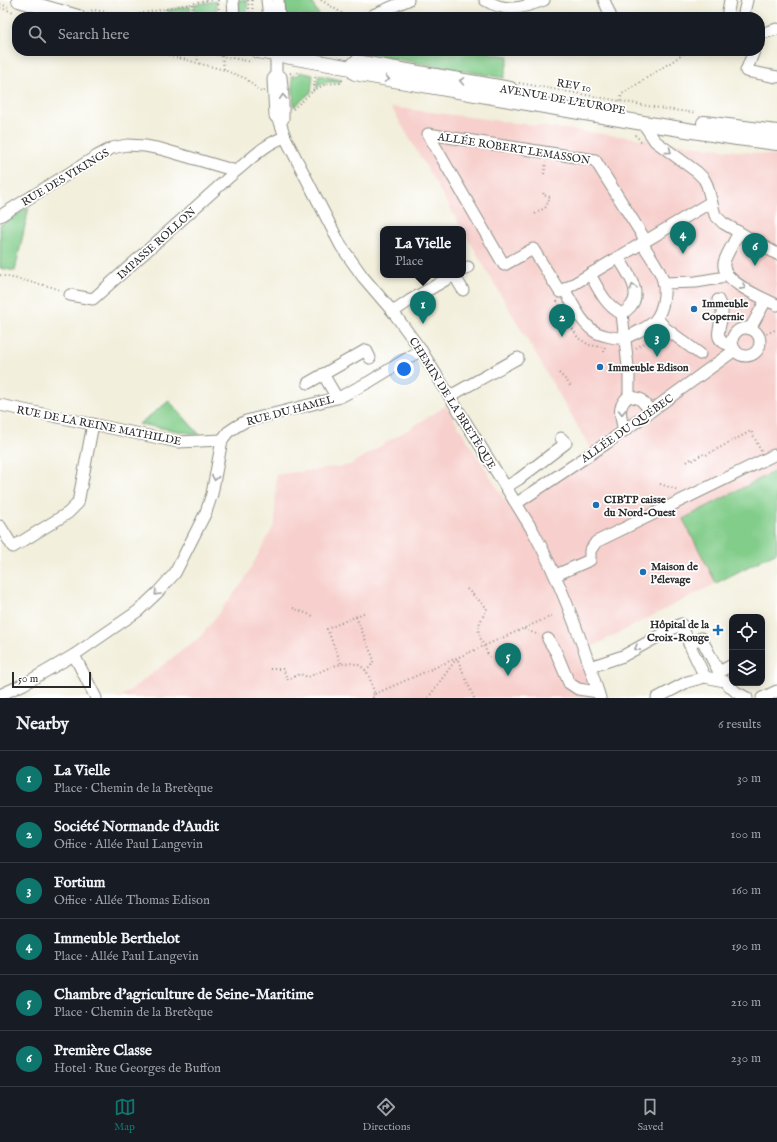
<!DOCTYPE html>
<meta charset="utf-8">
<style>
:root{--surface:#171b24;--page:#20242c;--text:#f1f3f6;--muted:#9ea1a6;--line:#363941;--accent:#0f766e}
body{margin:0;font-family:"IM FELL English",serif;background:var(--page);color:var(--text)}
.controls{position:absolute;right:12px;bottom:12px;display:grid;overflow:hidden;border-radius:8px;box-shadow:0 2px 10px #0003}
.controls button{width:36px;height:36px;display:grid;place-items:center;padding:0;border:0;border-bottom:1px solid var(--line);background:var(--surface);color:var(--text);font:20px sans-serif}
.scale{position:absolute;left:12px;bottom:10px;width:79px;box-sizing:border-box;padding-left:4px;border:2px solid #2b2b2b;border-top:0;font-size:11px;line-height:14px;white-space:nowrap;color:#2b2b2b;-webkit-text-stroke:3px #fff;paint-order:stroke}
.you{position:absolute;left:404px;top:369px;width:14px;height:14px;margin:-10px;border:3px solid #fff;border-radius:50%;background:#1a73e8;box-shadow:0 0 0 6px #1a73e833}
.badge{display:grid;place-items:center;width:26px;height:26px;border-radius:50%;background:var(--accent);color:#fff;font-size:13px;font-weight:700}
.pin{position:absolute;translate:-50% -33px;filter:drop-shadow(0 1px 2px #0008)}
.pin::after{content:'';position:absolute;top:21px;width:14px;height:12px;background:inherit;clip-path:polygon(0 0,100% 0,50% 100%)}
.popup{position:absolute;left:380px;top:226px;width:86px;height:52px;box-sizing:border-box;display:grid;place-content:center;border-radius:8px;background:var(--surface);filter:drop-shadow(0 1px 3px #0005);font-size:13px;white-space:nowrap;color:var(--muted)}
.popup b{font-size:15px;color:var(--text)}
.popup::after{content:'';position:absolute;left:50%;top:100%;margin-left:-8px;border:8px solid transparent;border-top-color:var(--surface)}
.list{margin:0;padding:0;list-style:none}
h2{display:flex;justify-content:space-between;align-items:center;height:52px;margin:0;padding:0 16px;font-size:17px}
h2 small{font-size:13px;font-weight:400;color:var(--muted)}
.list li{display:grid;grid-template-columns:26px 1fr auto;gap:12px;align-items:center;box-sizing:border-box;height:56px;padding:0 16px;border-top:1px solid var(--line)}
.list b{display:block;font-size:15px;white-space:nowrap}
.list p{margin:0;font-size:13px;white-space:nowrap;color:var(--muted)}
.list em{font-size:13px;font-style:normal;color:var(--muted)}
.icon{flex:none;width:22px;height:22px;fill:none;stroke:currentColor;stroke-width:2;stroke-linecap:round;stroke-linejoin:round}
.map{position:relative;flex:none;width:777px;height:698px;overflow:hidden}
.search{position:absolute;background:var(--surface);box-shadow:0 2px 10px #0003;left:12px;right:12px;top:12px;height:44px;display:flex;align-items:center;gap:10px;box-sizing:border-box;padding:0 14px;border-radius:16px;color:var(--muted);font-size:15px}
.sheet{height:388px;background:var(--surface)}
nav{display:flex;justify-content:space-around;align-items:center;box-sizing:border-box;height:56px;border-top:1px solid var(--line);background:var(--surface);font-size:11px;color:var(--muted)}
nav a{display:grid;justify-items:center;gap:2px}
nav .on{color:var(--accent)}
.map>svg:first-child{display:block}
</style>
<div class="map">
<svg width="777" height="698" viewBox="0 0 777 698">
<rect width="100%" height="100%" fill="#fff"/>
<filter id="ink" filterUnits="userSpaceOnUse"><feTurbulence type="fractalNoise" baseFrequency=".025" numOctaves="2"/><feDisplacementMap in="SourceGraphic" scale="8" xChannelSelector="R" yChannelSelector="G"/><feConvolveMatrix kernelMatrix="1 2 1 2 8 2 1 2 1" color-interpolation-filters="sRGB"/></filter>
<filter id="wash" filterUnits="userSpaceOnUse"><feTurbulence type="fractalNoise" baseFrequency=".012" numOctaves="4" result="noise"/><feDisplacementMap in="SourceGraphic" scale="16" xChannelSelector="R" yChannelSelector="G"/><feGaussianBlur stdDeviation="0.9" result="paint"/><feColorMatrix in="noise" values="0 0 0 0 0 0 0 0 0 0 0 0 0 0 0 0 0 1.4 0 .05"/><feComposite in="paint" operator="in"/></filter>
<g filter="url(#wash)">
<rect width="100%" height="100%" fill="#f2efdc"/>
<polygon fill="#f7d0cd" points="391,107 777,156 777,552 578,654 586,670 594,698 120,698 201,636 243,582 275,524 276,475 350,465 446,406 506,502 591,449"/>
<g fill="#83cd8b" stroke="#577c5b">
<polygon points="236,0 247,0 248,17 238,16"/>
<polygon points="285,0 311,0 320,17 286,17"/>
<polygon points="216,1 217,17 196,17 194,5"/>
<polygon points="190,6 191,17 169,17 168,10"/>
<polygon points="350,51 479,51 509,56 504,78"/>
<polygon points="300,72 313,75 311,92 294,107 292,76 299,75"/>
<polygon points="319,75 341,80 340,82 327,82 316,87"/>
<polygon points="29,207 15,271 0,268 0,225"/>
<polygon points="169,401 200,435 139,424"/>
<polygon points="777,470 777,552 716,583 683,519"/>
</g>
</g>
<g filter="url(#ink)">
<g fill="none" stroke-linecap="round" stroke-linejoin="round">
<defs>
<g id="minor">
<polyline points="233,0 234,17"/>
<polyline points="267,0 269,17"/>
<polyline points="278,0 279,17"/>
<path d="M485,0C506,13 523,8 544,0"/>
<polyline points="604,0 611,17"/>
<polyline points="373,15 408,0"/>
<polyline points="727,17 730,0"/>
<polyline points="743,17 747,0"/>
<polyline points="760,34 777,29"/>
<path d="M276,51V76L273,79L275,116L280,122L285,137L341,246L363,277L393,312L421,350L533,531C562,584 582,640 600,698"/>
<polyline points="754,51 746,71 777,77"/>
<polyline points="276,76 281,77 283,97 283,119 280,122"/>
<polyline points="643,123 655,141 697,172 704,179 707,185 715,215 723,223 777,254"/>
<path d="M0,216L97,156L112,148L127,145L145,146L161,149L236,171C251,159 266,143 285,137"/>
<path d="M739,232C736,239 725,256 724,263C721,282 763,298 777,305"/>
<polyline points="646,241 595,160 428,134 504,265 533,249 560,292 567,288 711,202"/>
<path d="M618,257C626,271 643,291 631,306C628,309 625,312 622,314"/>
<polyline points="463,270 468,267"/>
<path d="M590,274C599,290 605,305 622,314"/>
<polyline points="454,275 463,290"/>
<polyline points="664,283 696,282 720,278"/>
<path d="M564,289C573,304 581,324 597,333C604,336 617,339 624,338C631,336 652,325 656,319C663,310 666,292 663,281C661,270 648,253 642,243"/>
<polyline points="70,295 93,299 236,171"/>
<path d="M718,300C719,303 721,306 722,309C724,326 707,340 733,346"/>
<polyline points="393,312 409,301 454,275"/>
<polyline points="622,314 629,375 629,396"/>
<polyline points="657,318 665,328 700,354"/>
<circle cx="746" cy="342" r="14"/>
<polyline points="750,329 766,300"/>
<polyline points="323,374 337,398"/>
<polyline points="308,383 366,350 370,358"/>
<polyline points="450,396 518,358"/>
<polyline points="629,396 640,399 651,411"/>
<polyline points="0,405 178,442 222,440"/>
<path d="M624,431C621,416 616,407 629,396"/>
<polyline points="506,487 519,479 566,443 561,438"/>
<polyline points="517,503 607,443 735,350"/>
<polyline points="0,526 13,547 68,513 78,503 93,424"/>
<polyline points="556,575 590,560 590,551 596,542 774,455"/>
<polyline points="548,639 556,652 569,683 578,689 598,692"/>
<polyline points="689,644 701,638 719,672 716,679"/>
<polyline points="74,655 96,698"/>
<polyline points="590,667 623,656 681,624 692,650 705,677"/>
<polyline points="719,672 732,665"/>
<polyline points="0,695 24,684 74,655 138,611 158,592 175,573 206,512 212,494 222,440 228,432 237,426 246,421 340,397 369,382 421,350"/>
<polyline points="657,698 687,682 705,677 724,681 736,692 747,698"/>
<polyline points="762,698 777,691"/>
</g>
<g id="major">
<polyline points="19,0 78,17"/>
<polyline points="258,51 351,68 355,73 371,76 643,123 737,138 777,143"/>
<polyline points="351,68 356,62 510,89"/>
<polyline points="704,123 777,132"/>
</g>
</defs>
<use href="#minor" stroke="#8e8d84" stroke-width="13"/>
<use href="#major" stroke="#8e8d84" stroke-width="16"/>
<g stroke="#8e8d84" stroke-width="2" stroke-dasharray="1 3" stroke-linecap="butt">
<polyline points="218,0 219,17"/>
<polyline points="248,0 250,17"/>
<polyline points="252,0 253,17"/>
<polyline points="321,0 348,17"/>
<polyline points="0,4 8,7"/>
<polyline points="192,4 193,17"/>
<polyline points="0,8 14,12"/>
<polyline points="166,9 167,17"/>
<polyline points="88,13 93,10 142,17"/>
<polyline points="139,14 211,0"/>
<polyline points="153,51 224,70 245,78 261,92 265,91"/>
<polyline points="174,51 176,57"/>
<polyline points="197,51 252,62"/>
<polyline points="197,51 198,63"/>
<polyline points="339,51 348,53"/>
<polyline points="222,56 224,69"/>
<polyline points="290,73 296,74 299,71"/>
<polyline points="519,83 665,109 696,113"/>
<polyline points="313,91 326,84 340,83 342,81 342,78"/>
<polyline points="620,101 622,94 688,51"/>
<polyline points="293,109 313,91 316,74"/>
<polyline points="635,135 643,143"/>
<polyline points="544,174 546,162"/>
<polyline points="535,214 546,207 550,197 543,195 544,192"/>
<polyline points="0,275 52,287 62,291"/>
<polyline points="557,301 578,338 589,345 602,347"/>
<polyline points="759,337 777,329"/>
<polyline points="636,348 658,335"/>
<polyline points="604,352 605,347"/>
<polyline points="559,373 567,381 571,387"/>
<polyline points="687,462 691,459 692,461 702,454 706,455 751,431 761,451"/>
<polyline points="660,484 678,490"/>
<path d="M467,589L487,608C485,614 480,620 479,626C477,636 485,647 489,657"/>
<polyline points="293,608 313,616"/>
<polyline points="356,617 374,660 371,666 366,671"/>
<polyline points="524,629 539,635"/>
<polyline points="341,663 327,629 366,612"/>
<path d="M270,669H283L288,680L300,674L308,677C323,671 352,653 366,671C370,676 372,687 375,694L372,695L373,698"/>
<polyline points="375,694 554,615"/>
<polyline points="428,698 457,658 474,698"/>
</g>
<use href="#minor" stroke="#fff" stroke-width="11"/>
<use href="#major" stroke="#fff" stroke-width="14"/>
</g>
<defs><path id="oneway-chevron" d="M-2-3.5L2.5 0L-2 3.5" fill="none" stroke-width="1.6" stroke-linecap="round" stroke-linejoin="round"/></defs>
<g stroke="#a0a0a0">
<use href="#oneway-chevron" transform="translate(387 79) rotate(9)"/>
<use href="#oneway-chevron" transform="translate(462 81) rotate(-170)"/>
<use href="#oneway-chevron" transform="translate(283 97) rotate(-93)"/>
<use href="#oneway-chevron" transform="translate(669 151) rotate(36)"/>
<use href="#oneway-chevron" transform="translate(633 287) rotate(-107)"/>
<use href="#oneway-chevron" transform="translate(743 287) rotate(29)"/>
<use href="#oneway-chevron" transform="translate(622 412) rotate(90)"/>
<use href="#oneway-chevron" transform="translate(215 478) rotate(100)"/>
<use href="#oneway-chevron" transform="translate(157 593) rotate(133)"/>
<use href="#oneway-chevron" transform="translate(637 648) rotate(151)"/>
</g>
</g>
<g fill="#1f6fb2" stroke="#fff" stroke-width="1.5">
<circle cx="694" cy="309" r="4"/>
<circle cx="600" cy="367" r="4"/>
<circle cx="596" cy="505" r="4"/>
<circle cx="643" cy="572" r="4"/>
<path d="M716 624h4v4h4v4h-4v4h-4v-4h-4v-4h4z"/>
</g>
<g text-anchor="middle" stroke-width="3.5" stroke-linejoin="round" paint-order="stroke">
<g font-size="11" fill="#2b2b2b" stroke="#fff">
<text transform="translate(574 85) rotate(10)" y="4">REV 10</text>
<text transform="translate(563 99) rotate(10)" y="4">AVENUE DE L'EUROPE</text>
<text transform="translate(514 148) rotate(9)" y="4">ALLÉE ROBERT LEMASSON</text>
<text transform="translate(65 177) rotate(-31)" y="4">RUE DES VIKINGS</text>
<text transform="translate(156 243) rotate(-42)" y="4">IMPASSE ROLLON</text>
<text transform="translate(453 403) rotate(58)" y="4">CHEMIN DE LA BRETÈQUE</text>
<text transform="translate(290 410) rotate(-15)" y="4">RUE DU HAMEL</text>
<text transform="translate(99 425) rotate(11)" y="4">RUE DE LA REINE MATHILDE</text>
<text transform="translate(627 428) rotate(-35)" y="4">ALLÉE DU QUÉBEC</text>
</g>
<g font-size="11" font-weight="bold" fill="#2b2b2b" stroke="#fff" text-anchor="start">
<text x="702" y="307">Immeuble<tspan x="702" dy="13">Copernic</tspan></text>
<text x="608" y="371">Immeuble Edison</text>
<text x="604" y="503">CIBTP caisse<tspan x="604" dy="13">du Nord-Ouest</tspan></text>
<text x="651" y="570">Maison de<tspan x="651" dy="13">l'élevage</tspan></text>
<text x="709" y="628" text-anchor="end">Hôpital de la<tspan x="709" dy="13">Croix-Rouge</tspan></text>
</g>
</g>
</svg>
<div class="controls">
<button><svg class="icon" aria-label="locate" viewBox="0 0 24 24"><circle cx="12" cy="12" r="6"/><path d="M12 2v4M12 18v4M2 12h4M18 12h4"/></svg></button>
<button><svg class="icon" aria-label="layers" viewBox="0 0 24 24"><path d="M12 4l9 5-9 5-9-5zM3 14l9 5 9-5"/></svg></button>
</div>
<div class="scale">50 m</div>
<div class="you"></div>
<div class="pin badge" style="left:423px;top:324px">1</div>
<div class="popup"><b>La Vielle</b>Place</div>
<div class="pin badge" style="left:562px;top:337px">2</div>
<div class="pin badge" style="left:657px;top:357px">3</div>
<div class="pin badge" style="left:683px;top:254px">4</div>
<div class="pin badge" style="left:508px;top:676px">5</div>
<div class="pin badge" style="left:755px;top:266px">6</div>
<div class="search"><svg class="icon" aria-label="search" viewBox="0 0 24 24"><circle cx="10" cy="10" r="6"/><path d="M15 15l6 6"/></svg>Search here</div>
</div>
<section class="sheet">
<h2>Nearby<small>6 results</small></h2>
<ul class="list">
<li><span class="badge">1</span><div><b>La Vielle</b><p>Place · Chemin de la Bretèque</p></div><em>30 m</em></li>
<li><span class="badge">2</span><div><b>Société Normande d'Audit</b><p>Office · Allée Paul Langevin</p></div><em>100 m</em></li>
<li><span class="badge">3</span><div><b>Fortium</b><p>Office · Allée Thomas Edison</p></div><em>160 m</em></li>
<li><span class="badge">4</span><div><b>Immeuble Berthelot</b><p>Place · Allée Paul Langevin</p></div><em>190 m</em></li>
<li><span class="badge">5</span><div><b>Chambre d'agriculture de Seine-Maritime</b><p>Place · Chemin de la Bretèque</p></div><em>210 m</em></li>
<li><span class="badge">6</span><div><b>Première Classe</b><p>Hotel · Rue Georges de Buffon</p></div><em>230 m</em></li>
</ul>
</section>
<nav>
<a class="on"><svg class="icon" aria-label="map" viewBox="0 0 24 24"><path d="M3 6l6-2 6 2 6-2v14l-6 2-6-2-6 2zM9 4v14M15 6v14"/></svg>Map</a>
<a><svg class="icon" aria-label="directions" viewBox="0 0 24 24"><path d="M12 3l9 9-9 9-9-9zM9 14v-3h6M13 9l2 2-2 2"/></svg>Directions</a>
<a><svg class="icon" aria-label="saved" viewBox="0 0 24 24"><path d="M7 4h10v16l-5-4-5 4z"/></svg>Saved</a>
</nav>
